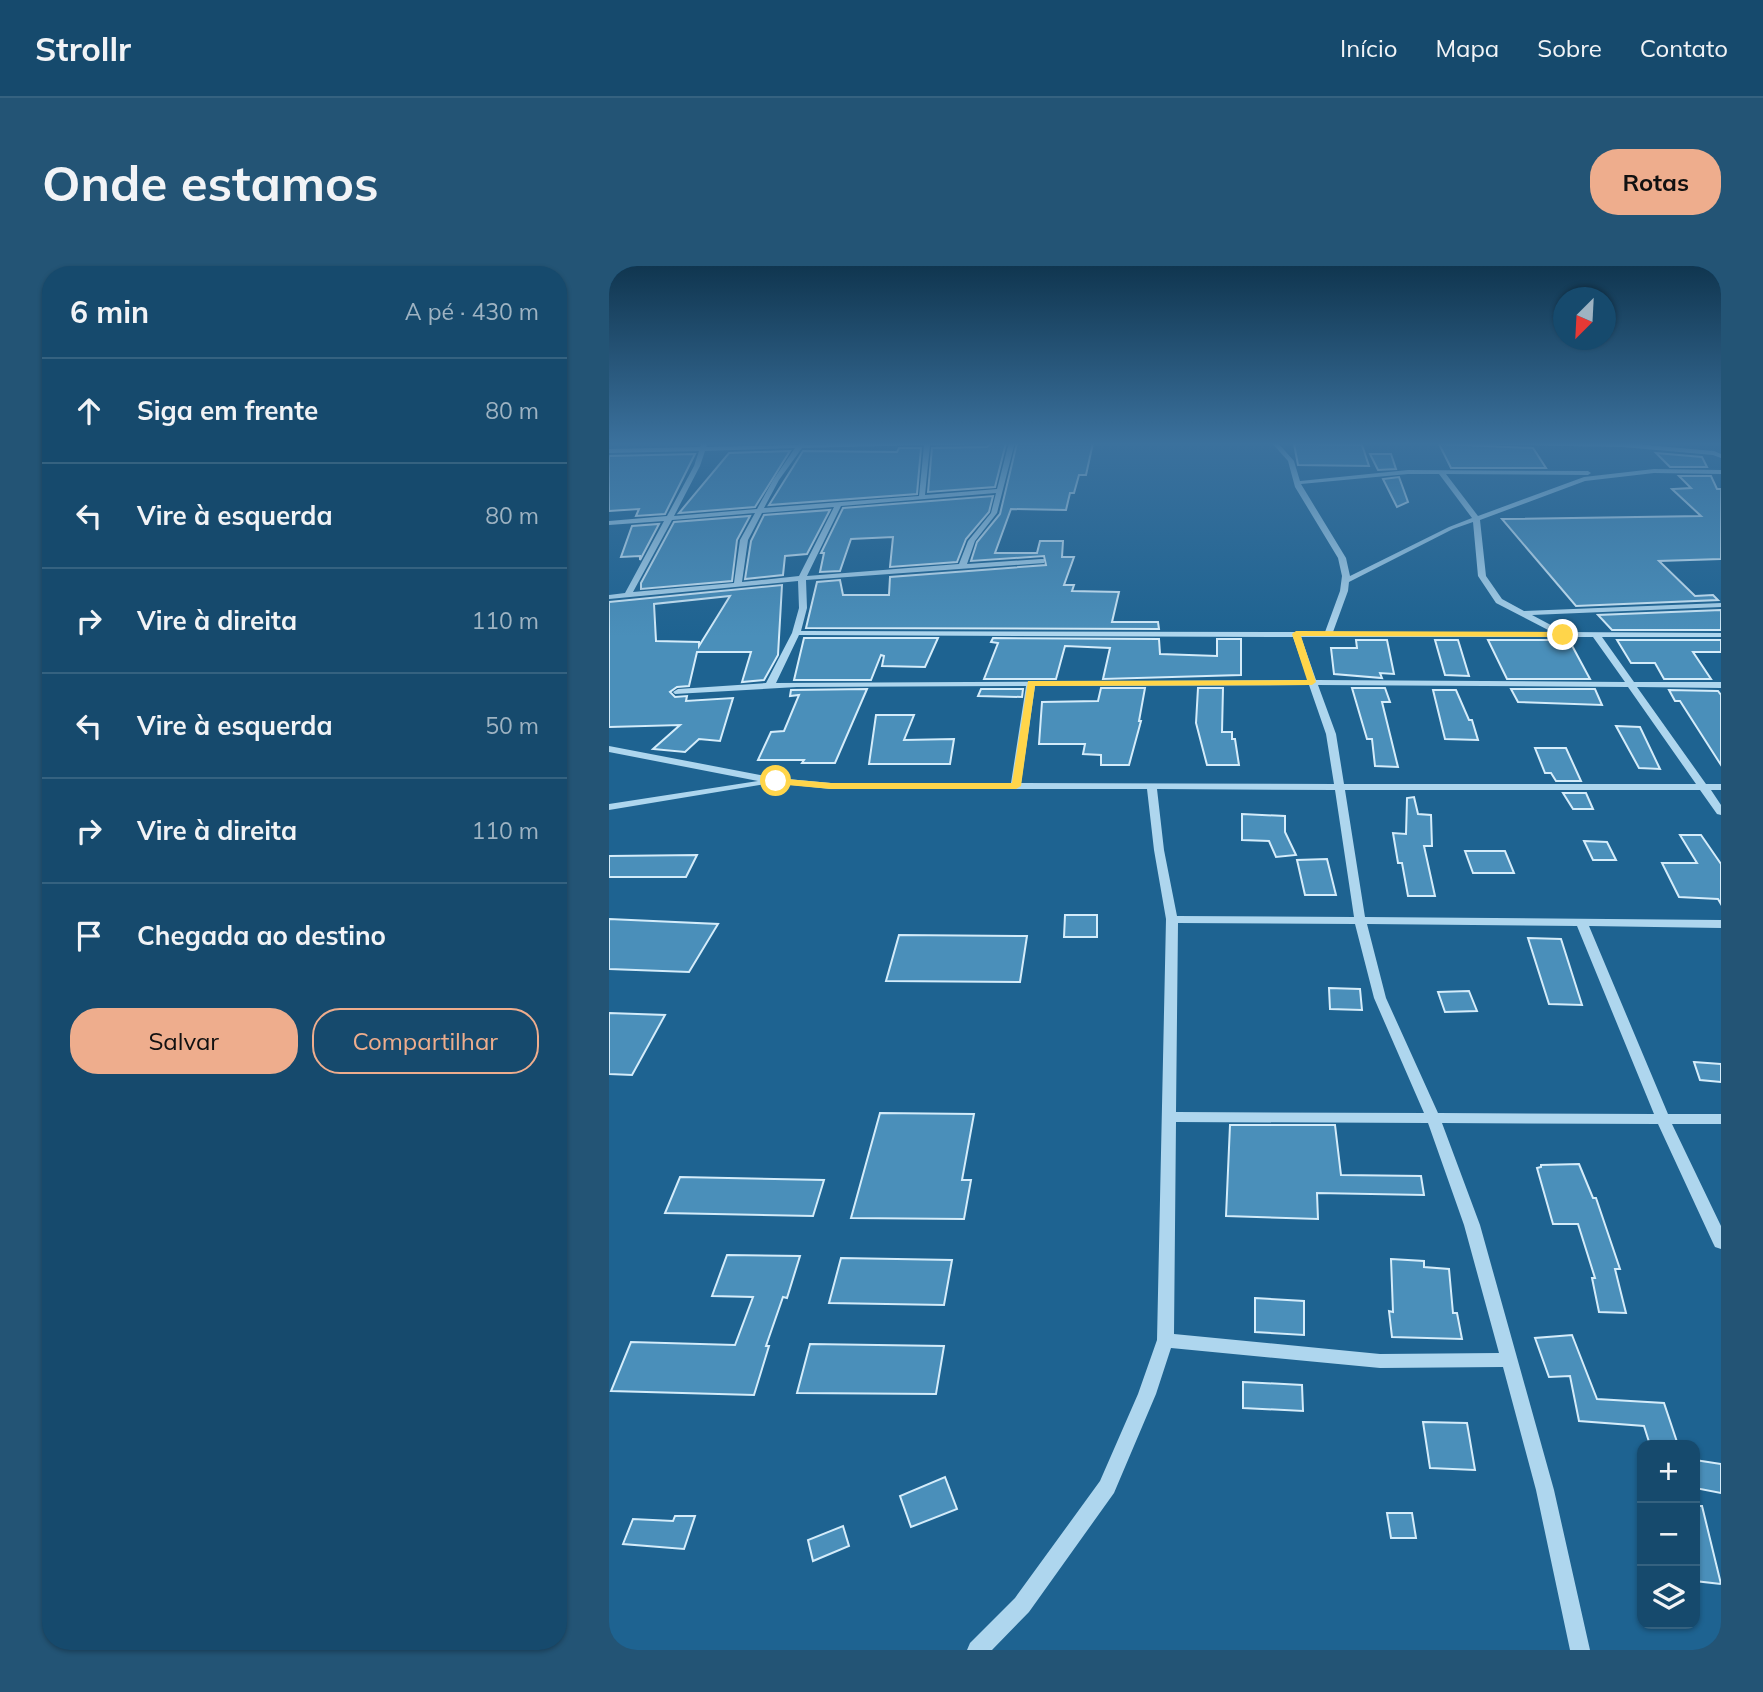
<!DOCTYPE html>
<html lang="pt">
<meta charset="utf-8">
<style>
:root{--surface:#164a6d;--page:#235475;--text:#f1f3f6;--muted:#9eb3c2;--line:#356280;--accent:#eead8d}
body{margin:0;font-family:Mulish,sans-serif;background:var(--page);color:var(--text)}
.controls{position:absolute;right:21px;bottom:21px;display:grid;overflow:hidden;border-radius:14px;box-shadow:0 2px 5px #0004}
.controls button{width:63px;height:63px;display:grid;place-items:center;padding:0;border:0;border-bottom:2px solid var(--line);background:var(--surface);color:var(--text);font:35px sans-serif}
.compass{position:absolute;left:944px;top:21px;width:63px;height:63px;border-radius:50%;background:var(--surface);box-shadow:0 2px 5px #0004;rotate:204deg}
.stop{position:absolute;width:21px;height:21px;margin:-16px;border:5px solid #ffd54a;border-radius:50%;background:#fff}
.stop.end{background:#ffd54a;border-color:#fff;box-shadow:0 2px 7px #0008}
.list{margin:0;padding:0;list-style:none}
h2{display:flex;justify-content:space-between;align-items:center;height:91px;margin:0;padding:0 28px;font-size:30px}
h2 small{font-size:23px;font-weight:400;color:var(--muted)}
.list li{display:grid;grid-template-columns:46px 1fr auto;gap:21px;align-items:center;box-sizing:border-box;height:105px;padding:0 28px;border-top:2px solid var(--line)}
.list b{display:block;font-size:26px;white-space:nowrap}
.list em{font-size:23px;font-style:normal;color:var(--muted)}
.actions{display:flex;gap:14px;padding:21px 28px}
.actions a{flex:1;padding:16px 0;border:2px solid var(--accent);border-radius:28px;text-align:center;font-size:24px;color:var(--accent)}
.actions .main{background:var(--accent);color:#111}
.icon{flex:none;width:38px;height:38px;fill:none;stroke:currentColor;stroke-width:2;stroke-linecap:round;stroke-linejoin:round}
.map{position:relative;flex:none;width:1112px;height:1384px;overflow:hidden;border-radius:28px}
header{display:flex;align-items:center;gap:42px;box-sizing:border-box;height:98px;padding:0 35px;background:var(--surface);border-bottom:2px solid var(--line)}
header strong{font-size:33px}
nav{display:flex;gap:38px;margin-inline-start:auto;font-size:24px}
.intro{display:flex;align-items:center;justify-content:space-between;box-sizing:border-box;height:168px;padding:0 42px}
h1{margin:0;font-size:49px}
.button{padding:18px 32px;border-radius:28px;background:var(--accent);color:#111;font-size:24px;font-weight:700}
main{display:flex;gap:42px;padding:0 42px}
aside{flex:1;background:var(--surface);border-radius:28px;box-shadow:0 2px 5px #0004}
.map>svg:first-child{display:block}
</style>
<header>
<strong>Strollr</strong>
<nav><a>Início</a><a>Mapa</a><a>Sobre</a><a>Contato</a></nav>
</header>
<div class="intro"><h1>Onde estamos</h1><a class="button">Rotas</a></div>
<main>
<aside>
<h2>6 min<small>A pé · 430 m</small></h2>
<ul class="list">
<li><svg class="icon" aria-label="ahead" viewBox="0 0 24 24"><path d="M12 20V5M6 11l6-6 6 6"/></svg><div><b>Siga em frente</b></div><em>80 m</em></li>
<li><svg class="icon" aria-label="left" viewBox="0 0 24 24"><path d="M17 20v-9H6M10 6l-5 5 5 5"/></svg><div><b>Vire à esquerda</b></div><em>80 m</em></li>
<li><svg class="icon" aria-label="right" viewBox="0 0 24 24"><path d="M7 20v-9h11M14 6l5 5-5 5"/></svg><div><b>Vire à direita</b></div><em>110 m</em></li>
<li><svg class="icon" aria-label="left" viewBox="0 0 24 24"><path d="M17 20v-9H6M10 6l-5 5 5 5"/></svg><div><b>Vire à esquerda</b></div><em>50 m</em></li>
<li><svg class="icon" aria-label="right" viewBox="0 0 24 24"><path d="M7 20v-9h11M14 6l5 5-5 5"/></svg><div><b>Vire à direita</b></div><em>110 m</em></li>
<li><svg class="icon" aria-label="arrive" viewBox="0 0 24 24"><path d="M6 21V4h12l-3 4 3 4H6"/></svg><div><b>Chegada ao destino</b></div></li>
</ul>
<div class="actions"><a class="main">Salvar</a><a>Compartilhar</a></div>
</aside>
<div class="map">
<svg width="1112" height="1384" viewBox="0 0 1112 1384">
<rect width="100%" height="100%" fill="#1e6391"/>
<g fill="#4a8fba" stroke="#d4ecfa" stroke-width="2" fill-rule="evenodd">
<polygon points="429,176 484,177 477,209 470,209 465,227 461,227 457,244 402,243 386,287 428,287 431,275 454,275 453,291 465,291 455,319 465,319 463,325 510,326 503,356 549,356 550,363 197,362 208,316 231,314 234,329 280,329 281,311 437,299 435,290 362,295 368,276 391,248 408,177"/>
<polygon points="383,177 397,177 386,221 319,226 323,182 378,181"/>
<polygon points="685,178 753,179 760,200 689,199"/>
<polygon points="830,178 924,182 937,202 842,202"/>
<polygon points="290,182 312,182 308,228 160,239 194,185 288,186"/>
<polygon points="181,185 146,241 70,247 120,187"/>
<polygon points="1047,187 1093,191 1098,201 1061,201"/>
<polygon points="86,188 56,248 27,250 30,243 0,245 0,190"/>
<polygon points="761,188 782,188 787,203 769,204"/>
<polygon points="1070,210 1102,210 1108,223 1112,223 1112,293 1050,295 1086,330 1104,329 1109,334 967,340 893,253 1092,250 1063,223 1082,222"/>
<polygon points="790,211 799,236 788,241 774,213"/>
<polygon points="384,230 380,246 357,273 348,296 281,301 284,271 242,273 231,305 211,306 215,287 212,287 234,242"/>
<polygon points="221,244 198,288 176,290 174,309 136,313 142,275 155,249"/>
<polygon points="141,250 128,274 123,315 32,323 32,317 65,256"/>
<polygon points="50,258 31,294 31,290 12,291 23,260"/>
<path d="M173,319L169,389L155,414L133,416L142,386H88L80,420L68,421L61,426L66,431L78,430L77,435L124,432L111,475L90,473L76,486L44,483L71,459L0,461V336ZM121,330L90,380V376L47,375L45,338Z"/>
<polygon points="1112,344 1112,364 1003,364 989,349"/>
<polygon points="195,372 329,372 316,401 273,400 275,390 272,389 262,414 185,414"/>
<polygon points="384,372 550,373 551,388 608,390 608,373 632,373 632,409 494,413 501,382 456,380 447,413 375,413 389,377 382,376"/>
<polygon points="747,374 778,374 785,408 771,407 773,412 725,408 722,382 748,382"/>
<polygon points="826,374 849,374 860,410 836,409"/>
<polygon points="879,374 960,374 981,413 898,413"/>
<polygon points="1008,374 1112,374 1112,386 1084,386 1102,413 1055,413 1046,397 1022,397"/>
<polygon points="492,422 536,422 530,455 532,455 520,499 492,499 492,489 474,488 476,478 430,478 433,436 489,435"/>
<polygon points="589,422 614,422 613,466 623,466 623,473 626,473 630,499 598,499 587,457"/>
<polygon points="743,422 776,422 781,436 773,436 789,501 766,500 763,473 758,473"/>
<polygon points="258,423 226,497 193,497 195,494 149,494 162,466 175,465 190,429 181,430 182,424"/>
<polygon points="372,423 414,423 413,431 369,430"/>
<polygon points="902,423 986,423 993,439 909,436"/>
<polygon points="824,424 847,424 860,454 863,454 869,474 836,473"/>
<polygon points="1060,424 1109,425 1112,429 1112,499 1071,435 1066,435"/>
<polygon points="267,449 305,449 295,474 345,473 341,498 260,498"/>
<polygon points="1007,460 1031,461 1051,503 1030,502"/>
<polygon points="926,482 957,482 972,515 947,515 942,507 936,507"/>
<polygon points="954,527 977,527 984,543 964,543"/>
<polygon points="805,531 809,548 822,549 823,580 815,580 826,630 799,630 793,597 789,597 784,567 797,568 798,532"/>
<polygon points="633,548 676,550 676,566 687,589 667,591 660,575 633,574"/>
<polygon points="1071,569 1092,569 1112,598 1112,638 1109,633 1070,631 1053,597 1088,597"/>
<polygon points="975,575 998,576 1007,594 984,594"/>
<polygon points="856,585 896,585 905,607 864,607"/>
<polygon points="88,589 77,611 0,611 0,590"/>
<polygon points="718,593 727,629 696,629 688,594"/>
<polygon points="456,649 488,649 488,671 455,671"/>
<polygon points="0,653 109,658 80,706 0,703"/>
<polygon points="290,669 418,670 411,716 277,715"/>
<polygon points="919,672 952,673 973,739 940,738"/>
<polygon points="720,722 751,723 753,744 721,743"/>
<polygon points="860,725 868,745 836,746 829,726"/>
<polygon points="0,747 56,749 23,809 0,808"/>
<polygon points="1085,796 1112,798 1112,816 1091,814"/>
<polygon points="271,847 365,848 353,914 362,914 355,953 242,952"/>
<polygon points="621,859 726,859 732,909 812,910 815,929 708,927 709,953 617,950"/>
<polygon points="970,898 984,932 987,932 1011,1003 1006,1003 1017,1047 990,1046 983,1012 986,1012 969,958 944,958 928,902 932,901 932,899"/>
<polygon points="71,911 215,914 204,950 56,947"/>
<polygon points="118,989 191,990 178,1032 174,1031 157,1080 160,1080 145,1129 2,1125 22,1076 126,1079 144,1031 103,1030"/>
<polygon points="232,992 343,994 335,1039 220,1037"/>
<polygon points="782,993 815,995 815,1001 840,1003 844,1047 848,1047 853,1073 783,1071 780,1045 784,1046"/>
<polygon points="646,1032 695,1035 695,1069 646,1066"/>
<polygon points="963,1069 988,1133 1055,1137 1069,1179 1041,1179 1035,1160 970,1155 961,1110 940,1111 926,1072"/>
<polygon points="201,1078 335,1080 327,1128 188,1127"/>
<polygon points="634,1116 693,1119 694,1145 634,1142"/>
<polygon points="814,1156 858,1157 866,1204 821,1202"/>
<polygon points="1086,1194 1112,1198 1112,1227 1086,1222"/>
<polygon points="336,1211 348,1243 302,1261 291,1230"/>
<polygon points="1086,1240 1093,1240 1112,1318 1086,1315"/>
<polygon points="778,1247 803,1247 807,1272 782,1272"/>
<polygon points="66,1250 86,1250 75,1283 14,1278 24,1253 64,1255"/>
<polygon points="234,1260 240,1280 204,1295 199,1274"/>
</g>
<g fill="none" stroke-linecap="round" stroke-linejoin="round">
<g fill="#aed6ee" fill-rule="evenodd">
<path d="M93,176H99L97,181L189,179L191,176H197L195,179L381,176L378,178L321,179L316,229L388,223L400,176H406L388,247L366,275L358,298L432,293H435V297L197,314L198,342L192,365L716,366L731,325L733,310L729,292L686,221L679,195L662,176H668L685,195L691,215L799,204L979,205L982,207L979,209L837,208L869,250L975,211L1045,203L1112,204V208L1045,207L976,215L871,254L877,310L893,333L915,345L1112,337V341L923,349L955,366L1112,367V371H993L1025,416H1112V422L1028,421L1097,518H1112V524H1102L1112,539V549L1108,548L1091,524H736L756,651L1112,654V662L980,660L1059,848H1112V858H1063L1112,960V983L1106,981L1104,977L1049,858L833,857L871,959L945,1224L981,1384H961L927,1224L894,1101L771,1102L562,1082L547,1128L505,1227L420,1346L383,1384H358L361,1377L406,1332L491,1215L529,1128L548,1074L557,653L545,584L538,523H222L163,517L0,544V538L149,515L0,486V480L167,512L222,517H402L417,420L188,421L66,428L64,426L69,423L157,417L183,367L190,342L189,315L0,333V329L16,327L55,255L0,259V255L58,250L85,200L90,185L0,187V183L91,181ZM315,179L310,230L155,242L170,214L193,182ZM186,182L164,214L148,243L65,250L91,200L96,185ZM799,208H830L863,252L840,261L741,310L737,292L692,218ZM387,227L382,247L359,275L350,298L198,310L232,240ZM225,241L190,310L133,316L139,274L153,247ZM146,247L131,274L125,317L24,326L63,254ZM864,256L869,310L887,337L943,366H724L739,325L740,316L844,263ZM190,369L684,371L699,414L167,417ZM692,371H984L1016,416L707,414ZM700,419L717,468L725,518L412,517L426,420ZM709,419L1019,421L1087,518H735L727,468ZM548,523L726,524L745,651L568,650L555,584ZM569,657L746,658L765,732L815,847L567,846ZM758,658L968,660L1045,848L829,847L777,732ZM567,856L819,857L855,959L890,1087L771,1088L565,1068Z"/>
<polygon points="849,176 1014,177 1105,185 1112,188 1112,192 1104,189 1014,181 852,178"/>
</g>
</g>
<linearGradient id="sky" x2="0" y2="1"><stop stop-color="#103650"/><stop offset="0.48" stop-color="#3b719d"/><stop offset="1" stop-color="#3b719d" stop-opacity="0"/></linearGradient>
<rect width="1112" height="370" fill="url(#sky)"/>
<polygon fill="#ffd54a" points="687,365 954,366 958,369 954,371 692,370 707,416 703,419 426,420 412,520 407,523 222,523 167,518 162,515 167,512 222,517 403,517 419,415 698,414 683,368"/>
</svg>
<div class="controls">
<button>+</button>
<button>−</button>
<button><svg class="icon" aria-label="layers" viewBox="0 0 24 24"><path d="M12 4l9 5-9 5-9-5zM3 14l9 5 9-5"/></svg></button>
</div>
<svg class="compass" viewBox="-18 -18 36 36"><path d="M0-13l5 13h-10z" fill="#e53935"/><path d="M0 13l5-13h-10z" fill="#9eb3c2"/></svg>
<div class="stop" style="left:167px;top:515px"></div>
<div class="stop end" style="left:954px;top:369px"></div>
</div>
</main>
